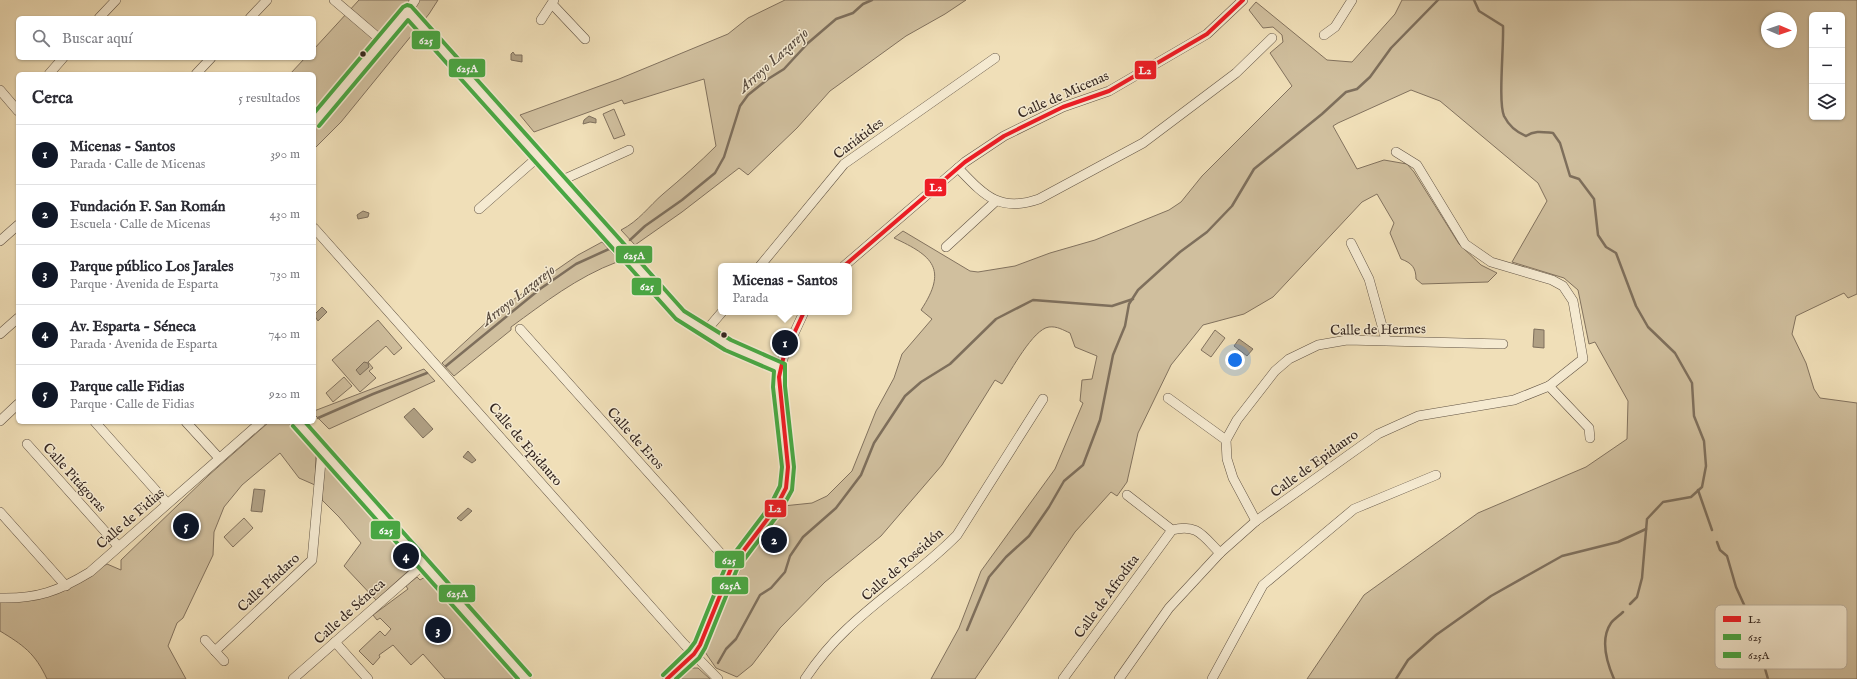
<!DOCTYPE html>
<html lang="es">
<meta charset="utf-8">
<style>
:root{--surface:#fff;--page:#f2f2f3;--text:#2b2b33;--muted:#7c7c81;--line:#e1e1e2;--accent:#111827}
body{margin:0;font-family:"IM FELL English",serif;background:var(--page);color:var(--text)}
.controls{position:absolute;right:12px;top:12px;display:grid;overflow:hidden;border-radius:6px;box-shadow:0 1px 3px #0004}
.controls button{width:36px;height:36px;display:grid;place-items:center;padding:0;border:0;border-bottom:1px solid var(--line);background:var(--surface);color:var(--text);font:20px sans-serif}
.compass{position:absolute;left:1761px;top:12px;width:36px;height:36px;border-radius:50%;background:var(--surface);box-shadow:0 1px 3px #0004;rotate:92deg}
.you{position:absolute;left:1235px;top:360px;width:14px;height:14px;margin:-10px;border:3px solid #fff;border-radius:50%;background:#1a73e8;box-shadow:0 0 0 6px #1a73e833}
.badge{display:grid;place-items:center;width:26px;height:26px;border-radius:50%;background:var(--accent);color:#fff;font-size:13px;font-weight:700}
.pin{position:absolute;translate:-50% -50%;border:2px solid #fff;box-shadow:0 1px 4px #0006}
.popup{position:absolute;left:718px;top:263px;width:134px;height:52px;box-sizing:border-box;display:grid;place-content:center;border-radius:6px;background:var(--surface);filter:drop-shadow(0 1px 3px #0005);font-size:13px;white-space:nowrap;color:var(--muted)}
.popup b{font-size:15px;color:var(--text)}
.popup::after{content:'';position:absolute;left:50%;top:100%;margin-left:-8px;border:8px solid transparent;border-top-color:var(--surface)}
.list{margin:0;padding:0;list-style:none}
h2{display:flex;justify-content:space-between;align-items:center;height:52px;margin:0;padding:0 16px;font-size:17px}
h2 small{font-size:13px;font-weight:400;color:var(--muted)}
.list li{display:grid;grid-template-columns:26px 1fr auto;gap:12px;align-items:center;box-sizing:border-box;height:60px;padding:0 16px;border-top:1px solid var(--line)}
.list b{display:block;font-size:15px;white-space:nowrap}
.list p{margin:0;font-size:13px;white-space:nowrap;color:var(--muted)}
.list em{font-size:13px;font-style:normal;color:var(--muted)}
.icon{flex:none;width:22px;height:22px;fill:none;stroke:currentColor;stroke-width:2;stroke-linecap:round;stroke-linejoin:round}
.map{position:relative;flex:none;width:1857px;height:679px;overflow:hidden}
.search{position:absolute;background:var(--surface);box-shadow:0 1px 3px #0004;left:16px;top:16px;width:300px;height:44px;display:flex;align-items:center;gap:10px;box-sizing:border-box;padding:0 14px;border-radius:6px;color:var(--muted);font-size:15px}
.panel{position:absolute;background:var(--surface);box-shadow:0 1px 3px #0004;left:16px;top:72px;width:300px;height:352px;border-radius:6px}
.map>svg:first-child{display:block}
</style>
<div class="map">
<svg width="1857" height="679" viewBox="0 0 1857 679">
<rect width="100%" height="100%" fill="#f0dfb8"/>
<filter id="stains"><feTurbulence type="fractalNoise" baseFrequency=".005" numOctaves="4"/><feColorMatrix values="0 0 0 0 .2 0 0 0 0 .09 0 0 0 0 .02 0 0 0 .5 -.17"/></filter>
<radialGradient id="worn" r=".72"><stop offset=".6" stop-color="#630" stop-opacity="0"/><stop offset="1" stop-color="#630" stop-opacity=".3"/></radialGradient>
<g fill="#d0bf9e" stroke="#82725e" fill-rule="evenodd">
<polygon points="359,0 438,0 429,14 341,122 314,149 314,74 290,74 305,58 314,58 314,49"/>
<path d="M785,0H966L945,14L906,36L830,91L797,128L748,175L739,168L682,212L635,245L621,230C639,221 649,206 663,194C682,178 699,163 716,146L704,79L624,104L622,100L534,132L520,115L619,79L728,34L748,18Z"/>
<path d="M1402,0H1857V294L1848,298L1844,293L1796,316L1792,334L1806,363L1814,389L1820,398L1857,403V679H1307L1364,595L1478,513L1586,467L1627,439L1628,401L1595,342L1589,344L1578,290L1564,278L1512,262L1547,201L1538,183L1440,101L1411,90L1338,123L1333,126L1357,169L1384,160L1407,164L1414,172L1459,244L1481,265L1497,273L1488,282L1422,284L1416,279C1416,268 1412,263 1401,259L1390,233L1394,223L1377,194L1362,202L1273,297L1244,314L1203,325L1171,365L1138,433L1127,482L1117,496L1111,492L1075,532L975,679H931L959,628L981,571L1055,469L1083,403L1080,401L1082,380L1092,379L1097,356L1075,347L1070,333C1063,330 1057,326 1049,327C1033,329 1011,371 1002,384L995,380L942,465L881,536L825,582L780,628L752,665L737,677L716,668L705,652L743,563L783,506L812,503L827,496L852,471L876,411L894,378L902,354L932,319L921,310C948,269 933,256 894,238L903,231L970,271L978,272L1015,266L1050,253L1095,240L1169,210L1181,202L1202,176L1292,86L1270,53L1283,42L1282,35L1273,27L1263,28L1249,10L1256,2L1327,60L1352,62L1395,14ZM1812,15H1842V117H1812ZM1767,18H1791V42H1767Z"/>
<polygon points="614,109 625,135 614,139 603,114"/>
<path d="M602,242L617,258V262C577,277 544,303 511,327V330L454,376L442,363L504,306L578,255Z"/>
<polygon points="378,320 402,348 394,355 386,346 368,362 373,368 369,371 376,378 360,392 332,360"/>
<polygon points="1215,330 1225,338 1211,357 1201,350"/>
<polygon points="424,369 435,381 329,429 314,414 314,411"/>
<polygon points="344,377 352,386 333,402 326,393"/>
<path d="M269,422H288L316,454L315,485L299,478L280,453L242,485L224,507L214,532L213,555L183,618L177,623L168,646L186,679H47C35,653 23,645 0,631V598L66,586L107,564L121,570V560L209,475Z"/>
<polygon points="324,465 417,563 376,600 344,566 361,543 339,517 322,500"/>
<polygon points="244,518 253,528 233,547 224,537"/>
<polygon points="417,577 420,580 425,577 518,679 445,679 423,654 411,665 393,645 379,655 380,657 373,665 359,651 380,631 385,636 391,629 380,618 377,620 373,615 408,589 406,586"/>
<polygon points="693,668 698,668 710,679 678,679 689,669"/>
</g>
<g fill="#b0a084" stroke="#7e6f5c">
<polygon points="513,52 515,55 522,55 522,62 511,60 511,54"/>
<polygon points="589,116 596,119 596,123 590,122 583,124 584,120"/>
<polygon points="363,211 369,213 368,217 358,219 357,215"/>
<polygon points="322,307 327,312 318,321 314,315"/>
<polygon points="1534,329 1544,330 1544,348 1533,347"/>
<polygon points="1239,339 1253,349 1247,356 1234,346"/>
<polygon points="364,362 368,363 369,367 360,375 356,370"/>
<polygon points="414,408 433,429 423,438 404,417"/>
<polygon points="468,451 476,460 472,463 463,457"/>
<polygon points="254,489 265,490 262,512 251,511"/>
<polygon points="468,508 472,511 461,521 457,518"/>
</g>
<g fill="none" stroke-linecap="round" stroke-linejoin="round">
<g stroke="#7e6f5c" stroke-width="2.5">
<path d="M1474,0L1479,11L1503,26C1504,46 1498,102 1504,116C1509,126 1516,132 1526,136C1535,130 1543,132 1553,133L1560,143L1570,176L1579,179L1594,199L1598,235L1606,247L1616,253L1636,306L1648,327L1675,353L1692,383L1694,416L1704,441L1706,466L1702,487L1691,497L1663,502L1647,519L1642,578L1637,597L1630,604"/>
<polyline points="630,240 645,226 682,200 715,173 724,157 740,106 748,95 768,79 784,69 808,43 836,19 853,13 863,4 872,0"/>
<polyline points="446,366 540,289 576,264 609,249"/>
<polyline points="318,418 373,394 427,373"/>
<polyline points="1698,490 1712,530"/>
<polyline points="1717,542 1720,550 1727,556 1736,587 1751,620 1768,679"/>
<polyline points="967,630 989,577 1006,557 1029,536 1049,507 1064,481 1083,465 1100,420 1113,355 1125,326 1129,304 1138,290 1180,252 1207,232 1232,206 1254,169 1322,114 1346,92 1357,89 1370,77 1391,48 1438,0"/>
<polyline points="718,663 726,649 736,639 760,595 771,588 785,572 790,556 803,537 836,508 861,475 874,443 905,396 921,382 950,364 996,319 1033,300 1112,306 1133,299"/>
<polyline points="1396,679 1408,660 1436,635 1491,596 1562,556 1618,542 1646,529"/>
<path d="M1614,679C1607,663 1600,639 1611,623C1614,619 1619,616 1623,612"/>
</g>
<defs>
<g id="minor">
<polyline points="334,0 382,41"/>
<polyline points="552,4 585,39"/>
<path d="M408,11L680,315C713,340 742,353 780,367"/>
<polyline points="99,18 116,0"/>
<polyline points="250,18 267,0"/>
<polyline points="541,20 554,0"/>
<polyline points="1324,35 1335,27 1352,0"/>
<polyline points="49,74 63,58"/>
<polyline points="196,74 211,58"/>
<polyline points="0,90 18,111"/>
<polyline points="314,122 408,11 415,0"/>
<path d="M958,168C984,195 999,213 1039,199L1143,143L1236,73L1272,38"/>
<polyline points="560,181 629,150"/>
<polyline points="479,209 538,157"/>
<polyline points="314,228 684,644 718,679"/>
<polyline points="0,241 18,225"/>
<polyline points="1351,243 1369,279 1386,340"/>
<polyline points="946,247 996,201"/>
<polyline points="760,266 844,164 995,58"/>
<polyline points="844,266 965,162 1004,136 1063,107 1109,91 1207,34 1243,0"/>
<polyline points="520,329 732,566"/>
<polyline points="704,333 722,312"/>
<polyline points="0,334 18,318"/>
<polyline points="1549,386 1589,428 1590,438"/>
<polyline points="1168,398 1226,440"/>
<polyline points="0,421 18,404"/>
<polyline points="95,422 167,503"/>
<polyline points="186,422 219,458"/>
<polyline points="297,422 526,679"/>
<polyline points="27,444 118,546"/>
<polyline points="1127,495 1172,530"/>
<polyline points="0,512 66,586"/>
<polyline points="1256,521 1233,478 1227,459 1226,440 1237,420 1275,371 1289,359 1318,345 1347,340 1503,344"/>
<path d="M0,598C37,599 59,591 90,572L261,422"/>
<polyline points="205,640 224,661"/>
<polyline points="335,642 368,679"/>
<polyline points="215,651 312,560 322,450"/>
<polyline points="293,679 424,564"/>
<polyline points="667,679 694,654 700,645 732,566 775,509 786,488 788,467 779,377 784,355 804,312"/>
<path d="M805,679C817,661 830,645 846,630C881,596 923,570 957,535L1043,399"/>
<path d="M1063,679L1172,530C1197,523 1203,536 1220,553"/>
<polyline points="1119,679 1169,608 1220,553 1256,521 1378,434 1418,416 1514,400 1549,386 1583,359 1573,301 1563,286 1552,280 1491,262 1465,244 1417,165 1396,152"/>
<polyline points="1212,679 1263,585 1354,509 1436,475"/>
</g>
</defs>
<use href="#minor" stroke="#625445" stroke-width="10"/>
<use href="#minor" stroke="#f5ead1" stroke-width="9"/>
<defs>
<g id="bus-1">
<polyline points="844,266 965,162 1004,136 1063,107 1109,91 1207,34 1243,0"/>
<polyline points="667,679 694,654 700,645 732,566 775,509 786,488 788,467 779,377 784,355 804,312"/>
</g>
<g id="bus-2">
<polyline points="319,126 408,20 676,319 725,350 774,371 773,387 782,467 780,486 770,506 727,563 695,642 689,650 663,675"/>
<polyline points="293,426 518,679"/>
</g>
<g id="bus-3">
<polyline points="314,113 403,7 407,5 411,6 684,311 731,340 785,364 785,386 794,467 792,490 780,512 737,569 705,648 699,658 676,679"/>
<polyline points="305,422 530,675"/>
</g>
</defs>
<use href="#bus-1" stroke="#f5ead1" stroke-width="7"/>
<use href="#bus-2" stroke="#f5ead1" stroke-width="7"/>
<use href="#bus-3" stroke="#f5ead1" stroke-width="7"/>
<use href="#bus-1" stroke="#ee1c25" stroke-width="4"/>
<use href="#bus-2" stroke="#48a843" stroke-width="4"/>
<use href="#bus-3" stroke="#48a843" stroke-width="4"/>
</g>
<g fill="#33251f" stroke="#f5ead1" stroke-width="1.5">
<circle cx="363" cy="54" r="3.5"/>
<circle cx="724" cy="335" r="3.5"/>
</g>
<g text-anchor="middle" stroke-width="3" stroke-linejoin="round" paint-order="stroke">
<g font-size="14" fill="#33251f" stroke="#f5ead1">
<text transform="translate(1063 94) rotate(-24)" y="5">Calle de Micenas</text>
<text transform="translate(858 138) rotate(-37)" y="5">Cariátides</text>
<text transform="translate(1378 329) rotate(-1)" y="5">Calle de Hermes</text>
<text transform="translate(636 438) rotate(48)" y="5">Calle de Eros</text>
<text transform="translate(526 444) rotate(49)" y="5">Calle de Epidauro</text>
<text transform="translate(1314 463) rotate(-36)" y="5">Calle de Epidauro</text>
<text transform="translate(75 477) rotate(48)" y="5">Calle Pitágoras</text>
<text transform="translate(130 518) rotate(-41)" y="5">Calle de Fidias</text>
<text transform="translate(902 564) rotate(-41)" y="5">Calle de Poseidón</text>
<text transform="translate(268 582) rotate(-43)" y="5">Calle Píndaro</text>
<text transform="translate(1106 596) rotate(-54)" y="5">Calle de Afrodita</text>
<text transform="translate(349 611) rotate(-42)" y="5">Calle de Séneca</text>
</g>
<g font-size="15" font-style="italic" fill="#584a3d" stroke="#f5ead1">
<text transform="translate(773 60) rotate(-42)" y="5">Arroyo Lazarejo</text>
<text transform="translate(518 295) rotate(-38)" y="5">Arroyo Lazarejo</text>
</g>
</g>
<rect x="1715" y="605" width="132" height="64" rx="6" fill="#f5ead1" stroke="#bbaf9c" stroke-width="1"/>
<rect x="1723" y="616" width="18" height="6" fill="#ee1c25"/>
<rect x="1723" y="634" width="18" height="6" fill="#48a843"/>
<rect x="1723" y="652" width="18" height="6" fill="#48a843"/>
<g font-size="11" fill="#33251f">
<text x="1748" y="623">L2</text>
<text x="1748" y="641">625</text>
<text x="1748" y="659">625A</text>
</g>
<g stroke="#f5ead1" stroke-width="1.5">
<rect x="411" y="30" width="30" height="20" rx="4" fill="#48a843"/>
<rect x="448" y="58" width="38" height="20" rx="4" fill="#48a843"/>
<rect x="1134" y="60" width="23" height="20" rx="4" fill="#ee1c25"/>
<rect x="924" y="178" width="23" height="19" rx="4" fill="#ee1c25"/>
<rect x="615" y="245" width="38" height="19" rx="4" fill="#48a843"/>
<rect x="631" y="277" width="31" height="19" rx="4" fill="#48a843"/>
<rect x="764" y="499" width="23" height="19" rx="4" fill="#ee1c25"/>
<rect x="370" y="520" width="31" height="20" rx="4" fill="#48a843"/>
<rect x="714" y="550" width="31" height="19" rx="4" fill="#48a843"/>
<rect x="711" y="576" width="38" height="19" rx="4" fill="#48a843"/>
<rect x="438" y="584" width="38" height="19" rx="4" fill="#48a843"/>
</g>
<g font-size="11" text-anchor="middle" font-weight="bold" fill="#fff">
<text x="426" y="44">625</text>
<text x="467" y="72">625A</text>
<text x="1145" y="74">L2</text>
<text x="936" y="191">L2</text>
<text x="634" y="259">625A</text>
<text x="647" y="290">625</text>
<text x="775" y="512">L2</text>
<text x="386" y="534">625</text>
<text x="729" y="564">625</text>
<text x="730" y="589">625A</text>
<text x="457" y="597">625A</text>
</g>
<rect width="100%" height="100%" filter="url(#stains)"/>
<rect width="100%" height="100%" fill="url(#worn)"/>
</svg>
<div class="controls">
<button>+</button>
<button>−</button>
<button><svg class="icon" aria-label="layers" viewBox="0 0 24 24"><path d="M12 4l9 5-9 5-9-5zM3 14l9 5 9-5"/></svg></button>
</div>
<svg class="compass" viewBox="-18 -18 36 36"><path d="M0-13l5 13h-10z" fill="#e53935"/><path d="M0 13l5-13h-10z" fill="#7c7c81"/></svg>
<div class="you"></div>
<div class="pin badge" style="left:785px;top:343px">1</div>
<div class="popup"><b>Micenas - Santos</b>Parada</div>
<div class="pin badge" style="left:774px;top:540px">2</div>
<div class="pin badge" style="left:438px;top:630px">3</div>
<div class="pin badge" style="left:406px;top:556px">4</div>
<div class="pin badge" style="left:186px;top:526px">5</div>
<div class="search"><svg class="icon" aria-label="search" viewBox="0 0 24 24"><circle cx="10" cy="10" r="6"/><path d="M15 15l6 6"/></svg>Buscar aquí</div>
<section class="panel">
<h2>Cerca<small>5 resultados</small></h2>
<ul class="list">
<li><span class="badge">1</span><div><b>Micenas - Santos</b><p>Parada · Calle de Micenas</p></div><em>390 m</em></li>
<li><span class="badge">2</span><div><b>Fundación F. San Román</b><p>Escuela · Calle de Micenas</p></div><em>430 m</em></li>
<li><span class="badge">3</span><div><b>Parque público Los Jarales</b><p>Parque · Avenida de Esparta</p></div><em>730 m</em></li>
<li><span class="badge">4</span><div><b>Av. Esparta - Séneca</b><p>Parada · Avenida de Esparta</p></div><em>740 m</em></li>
<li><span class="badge">5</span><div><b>Parque calle Fidias</b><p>Parque · Calle de Fidias</p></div><em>920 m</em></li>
</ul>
</section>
</div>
